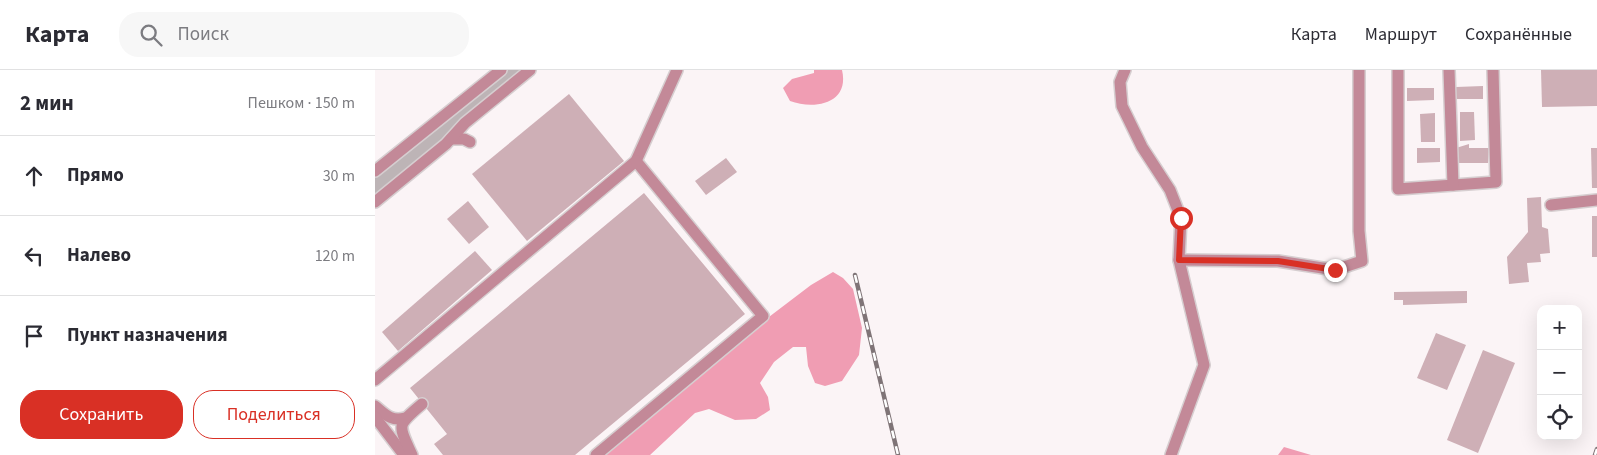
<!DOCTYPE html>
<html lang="ru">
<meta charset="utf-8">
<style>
:root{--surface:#fff;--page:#f7f7f7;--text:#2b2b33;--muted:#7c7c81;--line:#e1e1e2;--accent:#d93025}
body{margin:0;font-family:"Source Sans 3",sans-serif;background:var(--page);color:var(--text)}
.controls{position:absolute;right:15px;bottom:15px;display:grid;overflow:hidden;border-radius:10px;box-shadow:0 5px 20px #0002}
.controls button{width:45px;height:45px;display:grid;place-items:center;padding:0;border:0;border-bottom:1px solid var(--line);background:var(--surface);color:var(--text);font:25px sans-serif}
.stop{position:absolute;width:15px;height:15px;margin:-11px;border:4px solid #d93025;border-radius:50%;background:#fff}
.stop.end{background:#d93025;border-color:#fff;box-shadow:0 1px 5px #0008}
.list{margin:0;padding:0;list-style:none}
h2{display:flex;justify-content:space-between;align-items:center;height:65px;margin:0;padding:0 20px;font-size:21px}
h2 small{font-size:16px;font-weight:400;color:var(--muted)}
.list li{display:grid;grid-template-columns:32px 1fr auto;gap:15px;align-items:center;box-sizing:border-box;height:80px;padding:0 20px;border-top:1px solid var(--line)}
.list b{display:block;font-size:19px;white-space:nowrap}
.list em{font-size:16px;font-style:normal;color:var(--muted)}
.actions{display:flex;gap:10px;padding:15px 20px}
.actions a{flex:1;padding:11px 0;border:1px solid var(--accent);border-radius:20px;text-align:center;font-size:18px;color:var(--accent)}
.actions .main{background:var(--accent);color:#fff}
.icon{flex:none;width:28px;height:28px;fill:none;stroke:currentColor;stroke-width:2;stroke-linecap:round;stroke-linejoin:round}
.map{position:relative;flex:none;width:1222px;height:385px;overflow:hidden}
header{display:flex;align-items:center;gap:30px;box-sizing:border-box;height:70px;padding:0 25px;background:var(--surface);border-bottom:1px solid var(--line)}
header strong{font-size:24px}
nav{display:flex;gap:28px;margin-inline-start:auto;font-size:18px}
.search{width:350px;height:45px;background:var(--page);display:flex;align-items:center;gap:12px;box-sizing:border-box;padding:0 18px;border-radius:20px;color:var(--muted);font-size:19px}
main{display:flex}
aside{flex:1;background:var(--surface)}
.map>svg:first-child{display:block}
</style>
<header>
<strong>Карта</strong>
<div class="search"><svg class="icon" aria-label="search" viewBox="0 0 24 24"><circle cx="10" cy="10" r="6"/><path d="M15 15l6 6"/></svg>Поиск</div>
<nav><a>Карта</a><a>Маршрут</a><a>Сохранённые</a></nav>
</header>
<main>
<aside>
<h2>2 мин<small>Пешком · 150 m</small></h2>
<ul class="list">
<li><svg class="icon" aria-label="ahead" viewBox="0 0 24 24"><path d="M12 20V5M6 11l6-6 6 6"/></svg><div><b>Прямо</b></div><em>30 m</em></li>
<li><svg class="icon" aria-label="left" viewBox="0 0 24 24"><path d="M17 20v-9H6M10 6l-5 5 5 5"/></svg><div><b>Налево</b></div><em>120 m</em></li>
<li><svg class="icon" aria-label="arrive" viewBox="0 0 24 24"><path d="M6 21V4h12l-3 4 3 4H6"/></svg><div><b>Пункт назначения</b></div></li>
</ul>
<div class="actions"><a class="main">Сохранить</a><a>Поделиться</a></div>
</aside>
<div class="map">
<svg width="1222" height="385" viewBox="0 0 1222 385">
<rect width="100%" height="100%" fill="#fbf4f6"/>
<g fill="#f09db3">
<path d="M439,0H467C475,34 439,40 415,31L408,18L417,9L439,3Z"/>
<polygon points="458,202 468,208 478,219 487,258 484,285 467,311 450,316 440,313 433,296 431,277 418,277 399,292 385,313 393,327 395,340 381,349 360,350 334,339 320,343 275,385 227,385 374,262 436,215"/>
<polygon points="909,377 936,385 903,385"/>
</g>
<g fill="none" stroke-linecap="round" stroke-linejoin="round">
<polyline stroke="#bdb4b6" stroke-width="24" points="0,118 144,0"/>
</g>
<g fill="#ceafb6">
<polygon points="1166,0 1222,0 1222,36 1167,37"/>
<polygon points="1108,16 1108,29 1081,29 1081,17"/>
<polygon points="1032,18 1059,18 1059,30 1032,31"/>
<polygon points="194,24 249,91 152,171 97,104"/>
<polygon points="1085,42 1099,42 1100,70 1085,71"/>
<polygon points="1060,43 1060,72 1046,72 1045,44"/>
<polygon points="1094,74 1094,78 1114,78 1113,93 1083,93 1081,78"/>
<polygon points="1042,78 1065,78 1065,92 1042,93"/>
<polygon points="1216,78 1222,78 1222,118 1217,118"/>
<polygon points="351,88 362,102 331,125 320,111"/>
<polygon points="269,123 370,244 200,385 68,385 59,374 72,364 35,318"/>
<polygon points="1166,127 1167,157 1173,159 1175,183 1165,184 1166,192 1152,193 1154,212 1134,214 1132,187 1153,162 1152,128"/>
<polygon points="93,131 114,157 94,174 72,149"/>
<rect x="1217" y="146" width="5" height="41"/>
<polygon points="100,181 117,200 23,281 7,262"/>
<polygon points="1092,221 1092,233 1028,235 1028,230 1019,230 1019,222"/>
<polygon points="1061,263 1091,275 1072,320 1042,308"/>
<polygon points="1108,280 1140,293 1103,383 1072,370"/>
</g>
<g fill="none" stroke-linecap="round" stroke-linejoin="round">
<defs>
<g id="minor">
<polyline points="750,0 745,12 747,36 767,77 795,120 806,148 804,190 829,295 796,385"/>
<polyline points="1023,0 1023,119 1121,112 1118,0"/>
<polyline points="1074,0 1078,115"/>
<polyline points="76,69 89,69 95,72"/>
<polyline points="0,101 126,0"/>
<polyline points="0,132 71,74 90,53 155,0"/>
<polyline points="1176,135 1222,130"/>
<polyline points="804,190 903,191 960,200 987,191 984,161 984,0"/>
<polyline points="0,310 261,91 302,0"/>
<path d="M0,336C10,344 16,352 30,348"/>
<polyline points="0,347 29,385"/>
<path d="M37,385C23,354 21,356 47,334"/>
<polyline points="221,385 388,246 261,91"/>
</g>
</defs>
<use href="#minor" stroke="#d6ced0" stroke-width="14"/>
<use href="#minor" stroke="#c38998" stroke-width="11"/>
<defs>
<g id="rail">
<polyline points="480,205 523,385"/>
<polyline points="1220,385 1222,379"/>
</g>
</defs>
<use href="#rail" stroke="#7f7477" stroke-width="4.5"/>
<use href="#rail" stroke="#fff" stroke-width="2.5" stroke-dasharray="8" stroke-linecap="butt"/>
</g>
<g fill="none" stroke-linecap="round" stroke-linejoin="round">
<polyline stroke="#d93025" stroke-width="6" points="806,148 804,190 903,191 960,200"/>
</g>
</svg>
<div class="controls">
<button>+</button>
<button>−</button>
<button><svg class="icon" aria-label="locate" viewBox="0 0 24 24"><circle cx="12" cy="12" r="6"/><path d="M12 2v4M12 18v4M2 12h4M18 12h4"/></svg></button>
</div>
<div class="stop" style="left:806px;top:148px"></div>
<div class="stop end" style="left:960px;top:200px"></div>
</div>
</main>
